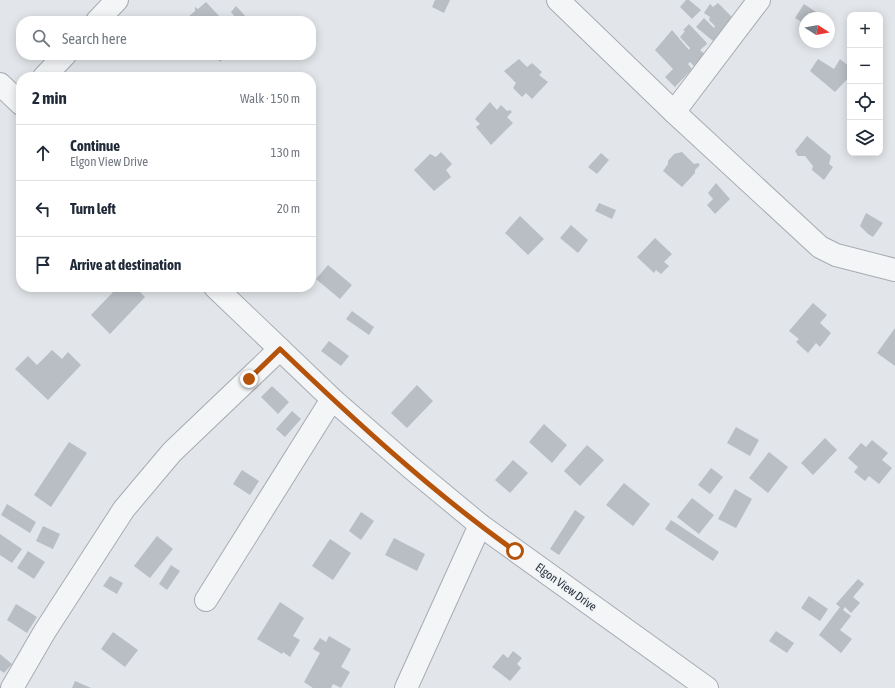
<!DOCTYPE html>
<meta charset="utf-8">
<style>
:root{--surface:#fff;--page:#f2f2f3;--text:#1f2937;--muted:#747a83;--line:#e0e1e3}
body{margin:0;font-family:"Asap Condensed",sans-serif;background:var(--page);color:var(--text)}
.controls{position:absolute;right:12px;top:12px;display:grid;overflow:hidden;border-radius:8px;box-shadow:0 2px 10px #0003}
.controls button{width:36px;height:36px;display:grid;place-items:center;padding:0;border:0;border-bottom:1px solid var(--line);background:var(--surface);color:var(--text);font:20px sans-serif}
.compass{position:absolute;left:799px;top:12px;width:36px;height:36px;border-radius:50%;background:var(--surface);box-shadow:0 2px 10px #0003;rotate:101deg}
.stop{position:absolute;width:12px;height:12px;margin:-9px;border:3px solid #b45309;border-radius:50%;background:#fff}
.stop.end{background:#b45309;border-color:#fff;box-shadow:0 1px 4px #0008}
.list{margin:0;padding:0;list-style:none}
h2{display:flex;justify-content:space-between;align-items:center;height:52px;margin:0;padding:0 16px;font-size:17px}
h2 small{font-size:13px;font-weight:400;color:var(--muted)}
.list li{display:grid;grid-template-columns:26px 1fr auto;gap:12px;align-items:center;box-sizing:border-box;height:56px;padding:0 16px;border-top:1px solid var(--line)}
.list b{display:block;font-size:15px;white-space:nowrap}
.list p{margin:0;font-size:13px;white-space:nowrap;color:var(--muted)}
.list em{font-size:13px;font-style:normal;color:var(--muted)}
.icon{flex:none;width:22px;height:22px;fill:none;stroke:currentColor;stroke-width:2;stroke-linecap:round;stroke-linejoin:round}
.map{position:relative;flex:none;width:895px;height:688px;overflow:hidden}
.search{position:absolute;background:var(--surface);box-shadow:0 2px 10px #0003;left:16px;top:16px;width:300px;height:44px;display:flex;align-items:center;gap:10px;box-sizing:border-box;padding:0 14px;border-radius:16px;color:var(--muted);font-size:15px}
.panel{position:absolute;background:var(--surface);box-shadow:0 2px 10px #0003;left:16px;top:72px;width:300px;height:220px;border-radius:16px}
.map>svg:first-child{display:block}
</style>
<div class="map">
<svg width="895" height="688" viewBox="0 0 895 688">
<rect width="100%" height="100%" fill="#e2e5e9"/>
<g fill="#b9bec5">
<polygon points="435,0 450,0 444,13 432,7"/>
<polygon points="686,0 689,0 701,10 692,19 680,7"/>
<polygon points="206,2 221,18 223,17 226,20 225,21 188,21 187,18 195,11 195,7 198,9"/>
<polygon points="718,3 732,17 713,41 696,27 704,18 714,28 715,26 709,20 710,17 704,13 710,4 713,7"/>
<polygon points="804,4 825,18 805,18 805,24 795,18"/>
<polygon points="236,6 250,21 238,21 231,12"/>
<polygon points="689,24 706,42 707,44 700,50 705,54 694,66 690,62 688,64 692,69 675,87 665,77 673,69 655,50 672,30 689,50 690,48 680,37 685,31 683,30"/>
<polygon points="216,55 227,55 220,62"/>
<polygon points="519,59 527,67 532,63 542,72 539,75 548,82 532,99 526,93 522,97 513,88 516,83 504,71"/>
<polygon points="818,59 834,69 840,59 850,67 850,76 835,92 810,71"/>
<polygon points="490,102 497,110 501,105 507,111 510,110 512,112 507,117 513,123 491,145 476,127 480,124 475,119"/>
<polygon points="807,136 831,156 829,164 833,167 824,180 812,170 813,166 805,156 798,156 795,151"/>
<polygon points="441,152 452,164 446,170 451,177 434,191 414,170 430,154 436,157"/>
<polygon points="682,152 694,164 698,163 700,165 695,170 695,173 682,187 663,171 668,164 668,161 674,154"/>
<polygon points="601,153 609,160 597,174 588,167"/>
<polygon points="716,183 730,199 715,214 707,205 713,199 708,193"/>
<polygon points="599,203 616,210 612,219 595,211"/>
<polygon points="866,213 883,223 873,237 868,234 860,226"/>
<polygon points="520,216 544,239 528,255 505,233"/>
<polygon points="571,225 588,240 578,253 560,238"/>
<polygon points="655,238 672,254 664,262 669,266 661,274 656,270 654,273 637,257"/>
<polygon points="328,265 352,285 340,299 316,279"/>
<polygon points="118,287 135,287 145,297 110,334 91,315"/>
<polygon points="813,303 827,315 820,323 831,333 820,347 816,343 808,353 796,342 799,339 789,331"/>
<polygon points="352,311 374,327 369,335 346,319"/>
<polygon points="895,328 895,366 877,353"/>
<polygon points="329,341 349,356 341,366 321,351"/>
<polygon points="52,350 62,359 68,352 81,365 48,400 15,369 28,356 37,365"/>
<polygon points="417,385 433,401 407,428 391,413"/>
<polygon points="272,386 289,402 278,414 261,397"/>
<polygon points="292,411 301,419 285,437 276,429"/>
<polygon points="544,424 567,445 552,463 529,442"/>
<polygon points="736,427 759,440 750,456 727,443"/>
<polygon points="825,438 837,450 813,475 801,463"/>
<polygon points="872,440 888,453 882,460 892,468 879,484 869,476 865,481 854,472 858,467 848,458 861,443 866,447"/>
<polygon points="69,442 87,453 51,507 34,495"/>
<polygon points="587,445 604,460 580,486 564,471"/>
<polygon points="769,452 788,467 768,493 749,478"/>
<polygon points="513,460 528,473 510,493 495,480"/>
<polygon points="711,468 723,477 710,494 698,485"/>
<polygon points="242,470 259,481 250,495 233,484"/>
<polygon points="624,483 650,504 633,526 606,505"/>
<polygon points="735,489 752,499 736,528 718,519"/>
<polygon points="692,498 714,515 699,534 677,517"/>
<polygon points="7,504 36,522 30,533 1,515"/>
<polygon points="575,510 585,517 559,555 550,549"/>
<polygon points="361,512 374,521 361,540 349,531"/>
<polygon points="671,520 719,552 713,561 665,529"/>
<polygon points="43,526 60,534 53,549 36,541"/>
<polygon points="0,534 22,549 12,563 0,555"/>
<polygon points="157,536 173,549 150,578 134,566"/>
<polygon points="394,538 425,554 417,571 385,555"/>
<polygon points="330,539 351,553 333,580 312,566"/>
<polygon points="28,551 45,562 34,579 17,568"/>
<polygon points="171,565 180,571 167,590 159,584"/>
<polygon points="110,576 123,583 117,594 103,586"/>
<polygon points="858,579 864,584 853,597 860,603 851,613 845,607 843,610 851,616 840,630 852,639 841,653 819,635 840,607 836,604"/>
<polygon points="809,596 828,609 820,621 801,608"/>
<polygon points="280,602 304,618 293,636 300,640 290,657 283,652 282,654 257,639"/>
<polygon points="16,604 37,617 27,633 7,620"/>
<polygon points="776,631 794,643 787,653 769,641"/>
<polygon points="113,632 138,650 125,667 101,649"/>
<polygon points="329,636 351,649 341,667 350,672 341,688 333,684 331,688 313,688 304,682 320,653 313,649 320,638 326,642"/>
<polygon points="513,651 522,658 517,664 521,668 510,681 492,667 503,654 508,658"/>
<polygon points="0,654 12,664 4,673 0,670"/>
<polygon points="75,681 91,688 72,688"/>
</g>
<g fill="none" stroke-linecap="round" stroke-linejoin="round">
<defs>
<g id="minor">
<polyline points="558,0 674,112 820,247 836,255 895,270"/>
<polyline points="97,21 117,0"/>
<polyline points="44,77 65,55"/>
<polyline points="0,84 21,104"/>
<polyline points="674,112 759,0"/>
<polyline points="215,287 332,399 410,467 480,525 707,688"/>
<polyline points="206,600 332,399"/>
<polyline points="12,688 45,631 124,509 172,452 280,349"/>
<polyline points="406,688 480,525"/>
</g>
</defs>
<use href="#minor" stroke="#a7acb3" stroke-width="24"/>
<use href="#minor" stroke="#f4f5f7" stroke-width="22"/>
</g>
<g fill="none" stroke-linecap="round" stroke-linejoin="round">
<path stroke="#b45309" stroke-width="5" d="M249,379L280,349C354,420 431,491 515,551"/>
</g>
<g text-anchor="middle" stroke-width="4" stroke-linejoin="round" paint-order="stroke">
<g font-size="12" fill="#2b333f" stroke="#f1f4f6">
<text transform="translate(566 587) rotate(36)" y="4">Elgon View Drive</text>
</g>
</g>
</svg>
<div class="controls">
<button>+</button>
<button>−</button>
<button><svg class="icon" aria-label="locate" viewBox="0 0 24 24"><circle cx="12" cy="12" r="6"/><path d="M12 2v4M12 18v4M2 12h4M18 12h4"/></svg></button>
<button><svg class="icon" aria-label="layers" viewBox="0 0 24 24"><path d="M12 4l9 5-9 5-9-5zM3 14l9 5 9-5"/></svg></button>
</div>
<svg class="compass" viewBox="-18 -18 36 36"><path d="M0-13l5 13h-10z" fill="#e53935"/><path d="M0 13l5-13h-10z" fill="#747a83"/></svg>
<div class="stop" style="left:515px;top:551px"></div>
<div class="stop end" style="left:249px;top:379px"></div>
<div class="search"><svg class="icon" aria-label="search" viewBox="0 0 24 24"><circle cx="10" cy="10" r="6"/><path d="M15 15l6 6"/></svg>Search here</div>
<section class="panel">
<h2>2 min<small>Walk · 150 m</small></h2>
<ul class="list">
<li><svg class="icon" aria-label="ahead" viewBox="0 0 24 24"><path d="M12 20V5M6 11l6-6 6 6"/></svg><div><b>Continue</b><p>Elgon View Drive</p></div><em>130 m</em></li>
<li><svg class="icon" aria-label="left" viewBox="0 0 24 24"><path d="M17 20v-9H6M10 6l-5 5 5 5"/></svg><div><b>Turn left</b></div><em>20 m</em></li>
<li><svg class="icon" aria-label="arrive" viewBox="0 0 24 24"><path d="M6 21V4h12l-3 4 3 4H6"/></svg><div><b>Arrive at destination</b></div></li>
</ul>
</section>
</div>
